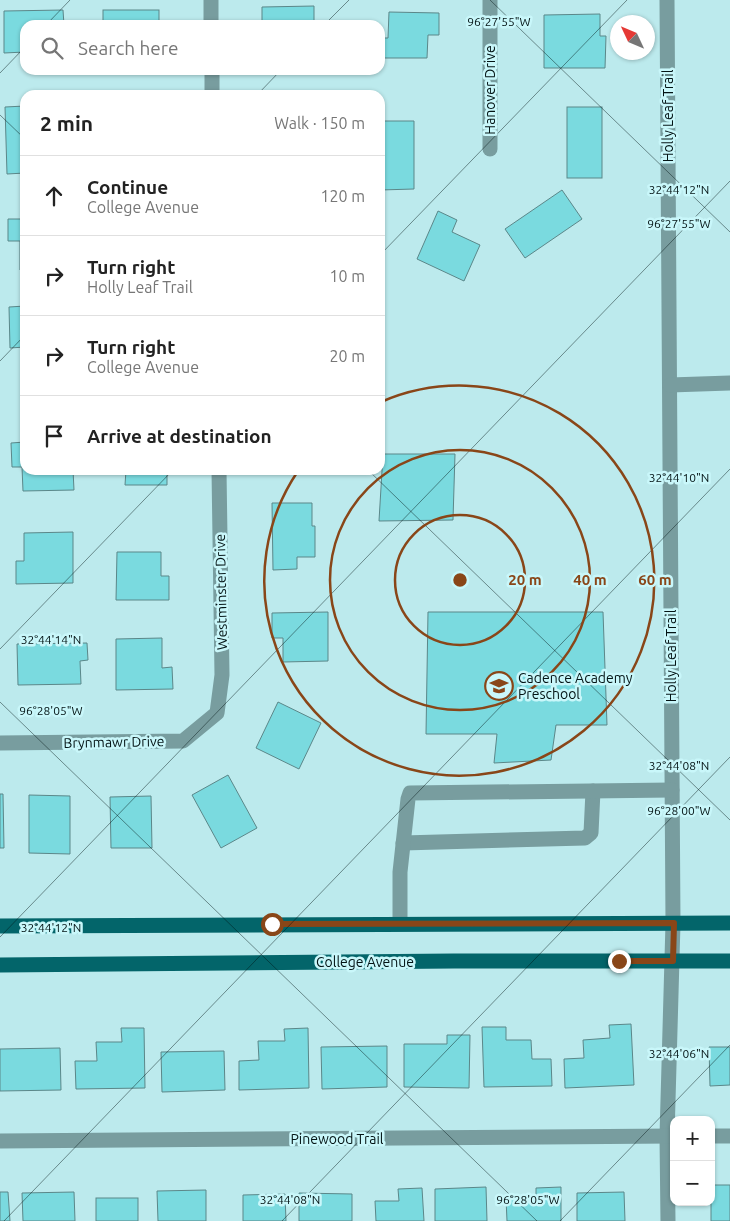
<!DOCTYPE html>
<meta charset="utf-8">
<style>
:root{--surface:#fff;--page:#f6f6f6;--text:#222;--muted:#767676;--line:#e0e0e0}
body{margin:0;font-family:Ubuntu,sans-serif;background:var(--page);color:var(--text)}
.controls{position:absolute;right:15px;bottom:15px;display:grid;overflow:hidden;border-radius:10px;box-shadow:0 1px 4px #0004}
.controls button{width:45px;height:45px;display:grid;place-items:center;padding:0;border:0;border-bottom:1px solid var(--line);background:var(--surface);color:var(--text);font:25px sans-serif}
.compass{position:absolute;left:610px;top:15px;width:45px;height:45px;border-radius:50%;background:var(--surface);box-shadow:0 1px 4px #0004;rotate:314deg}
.stop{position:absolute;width:15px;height:15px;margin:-11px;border:4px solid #894618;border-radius:50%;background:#fff}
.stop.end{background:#894618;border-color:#fff;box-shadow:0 1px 5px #0008}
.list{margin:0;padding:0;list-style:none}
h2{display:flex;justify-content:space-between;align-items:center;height:65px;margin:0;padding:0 20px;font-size:21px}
h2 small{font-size:16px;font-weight:400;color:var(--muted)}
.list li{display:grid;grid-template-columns:32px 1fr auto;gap:15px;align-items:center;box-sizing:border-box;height:80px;padding:0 20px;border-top:1px solid var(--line)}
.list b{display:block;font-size:19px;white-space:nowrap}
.list p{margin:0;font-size:16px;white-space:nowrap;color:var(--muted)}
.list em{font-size:16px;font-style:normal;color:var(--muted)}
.icon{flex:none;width:28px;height:28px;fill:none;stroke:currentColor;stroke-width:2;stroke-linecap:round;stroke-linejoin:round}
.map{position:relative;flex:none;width:730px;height:1221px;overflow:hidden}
.search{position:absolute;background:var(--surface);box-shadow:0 1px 4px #0004;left:20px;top:20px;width:365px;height:55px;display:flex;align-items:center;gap:12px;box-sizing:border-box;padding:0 18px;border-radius:15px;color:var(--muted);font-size:19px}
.panel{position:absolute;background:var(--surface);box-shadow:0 1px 4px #0004;left:20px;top:90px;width:365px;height:385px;border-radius:15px}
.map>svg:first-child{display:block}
</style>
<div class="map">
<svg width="730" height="1221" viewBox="0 0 730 1221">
<rect width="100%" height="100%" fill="#bceaed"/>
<g fill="#7adadf" stroke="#5b8789">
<polygon points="314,6 314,25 262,25 262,7"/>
<polygon points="63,10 64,25 25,25 25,52 4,53 4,11"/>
<rect x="103" y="10" width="56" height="15"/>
<polygon points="389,12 439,13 439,35 428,35 427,58 380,58 380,38 388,38"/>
<polygon points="600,14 600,36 606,36 605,68 544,68 544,15"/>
<polygon points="25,106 25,173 7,174 5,107"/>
<rect x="567" y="107" width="35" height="71"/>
<polygon points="380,121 414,121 414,189 380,190"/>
<polygon points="562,190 582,219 525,258 505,229"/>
<polygon points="438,211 457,220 452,232 480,245 464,281 417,259"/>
<polygon points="8,219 25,219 25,270 20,270 20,241 8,241"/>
<polygon points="25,306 25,347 10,348 9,307"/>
<polygon points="25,442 25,470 73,470 74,490 23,491 22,467 12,467 11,443"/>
<polygon points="383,454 455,454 453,520 379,521"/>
<polygon points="126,470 167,470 167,485 125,485"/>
<polygon points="272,503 312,503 312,526 315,526 315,557 297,557 297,569 273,570"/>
<polygon points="73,532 73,583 16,584 16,561 24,561 24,533"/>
<polygon points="117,552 161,552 161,576 169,576 169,600 116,600"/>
<polygon points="328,612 328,661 283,662 283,638 272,638 272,613"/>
<polygon points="428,612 603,612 607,725 556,725 551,760 494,763 497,734 426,734"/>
<polygon points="162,638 162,668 172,667 173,689 116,690 116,639"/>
<polygon points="87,643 88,660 80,661 81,684 18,685 17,644"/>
<polygon points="278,702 321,723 299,769 256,748"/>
<polygon points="228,775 257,828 221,848 192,795"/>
<polygon points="0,794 3,794 4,848 0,848"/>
<polygon points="29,795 70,796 70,854 29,853"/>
<polygon points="151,796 152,848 111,848 110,797"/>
<polygon points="631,1024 634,1085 565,1088 564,1059 584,1058 583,1040 610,1038 609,1025"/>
<polygon points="482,1027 506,1027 506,1040 531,1040 532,1059 551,1059 552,1086 484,1087"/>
<polygon points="121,1028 144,1028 145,1088 76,1089 75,1061 97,1061 96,1042 122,1042"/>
<polygon points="308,1028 309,1088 239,1090 239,1061 259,1060 258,1041 285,1041 284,1029"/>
<polygon points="447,1035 470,1035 469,1088 404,1087 404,1044 447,1044"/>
<polygon points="387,1046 387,1087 322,1089 321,1047"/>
<polygon points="709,1047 730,1047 730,1085 710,1086"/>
<polygon points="60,1048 61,1090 0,1091 0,1049"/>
<polygon points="224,1051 225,1090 162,1092 161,1052"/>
<rect x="711" y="1185" width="19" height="36"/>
<polygon points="486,1187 487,1221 435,1221 435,1189"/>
<polygon points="561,1187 561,1221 507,1221 506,1198 536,1198 536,1188"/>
<polygon points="422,1188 424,1221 376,1221 375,1201 399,1201 398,1189"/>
<polygon points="206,1190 206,1221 158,1221 157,1191"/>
<polygon points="0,1192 8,1192 10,1221 0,1221"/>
<polygon points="74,1192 75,1221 23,1221 22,1193"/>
<polygon points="624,1192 625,1221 577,1221 577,1193"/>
<polygon points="299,1193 352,1194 352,1221 299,1221"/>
<polygon points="285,1194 286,1221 243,1221 243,1195"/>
<rect x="96" y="1198" width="42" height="23"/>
</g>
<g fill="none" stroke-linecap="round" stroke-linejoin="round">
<g stroke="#789d9f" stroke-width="15">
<polyline points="211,0 211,25"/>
<polyline points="490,0 490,149"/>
<polyline points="667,0 673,923 667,1136 668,1221"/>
<polyline points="212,70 212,95"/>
<polyline points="670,385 730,383"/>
<polyline points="0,743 183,741 217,713 222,675 219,470"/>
<polyline points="403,843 585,838 591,833 593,791"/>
<polyline points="400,923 400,872 408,799 410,793 672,790"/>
<polyline points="711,1136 730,1136"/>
<polyline points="0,1141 674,1136"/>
</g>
<g stroke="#03656a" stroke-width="15">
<polyline points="0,926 730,923"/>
<polyline points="0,965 454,961 730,961"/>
</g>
</g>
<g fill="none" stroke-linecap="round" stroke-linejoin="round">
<polyline stroke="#894618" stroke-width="6" points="272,924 674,923 673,961 619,961"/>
</g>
<path fill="none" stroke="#031314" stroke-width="1" stroke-opacity="0.45" d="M490,0L730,232M46,25L70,0M324,25L349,0M0,73L25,47M257,95L281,70M0,115L25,139M380,255L627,0M0,361L25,335M368,470L730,820M0,649L173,470M0,702L537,1221M0,937L730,181M4,1221L730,469M282,1221L730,757M560,1221L730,1045"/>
<g fill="none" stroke="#894618" stroke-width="2.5">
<circle cx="460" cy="580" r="65"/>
<circle cx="460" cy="580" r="130"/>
<path d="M381 402A195 195 0 1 1 298 471"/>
</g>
<defs>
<symbol id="school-ring" viewBox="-11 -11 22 22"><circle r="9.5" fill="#c9f7fa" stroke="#894618" stroke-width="1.5"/><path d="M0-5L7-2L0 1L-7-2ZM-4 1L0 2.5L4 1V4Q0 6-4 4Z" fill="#894618"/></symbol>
</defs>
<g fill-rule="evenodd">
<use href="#school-ring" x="483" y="670" width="32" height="32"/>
</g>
<g text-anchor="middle" stroke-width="5" stroke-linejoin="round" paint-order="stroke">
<g font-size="14" fill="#031314" stroke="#c9f7fa">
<text transform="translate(490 90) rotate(-90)" y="5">Hanover Drive</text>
<text transform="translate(668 116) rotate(-90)" y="5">Holly Leaf Trail</text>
<text transform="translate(221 592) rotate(-91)" y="5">Westminster Drive</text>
<text transform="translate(671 656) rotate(-90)" y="5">Holly Leaf Trail</text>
<text transform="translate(114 742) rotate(-1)" y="5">Brynmawr Drive</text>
<text x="365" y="967">College Avenue</text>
<text x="337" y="1144">Pinewood Trail</text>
</g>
<g font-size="14" fill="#031314" stroke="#c9f7fa" text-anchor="start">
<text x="518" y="683">Cadence Academy<tspan x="518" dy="16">Preschool</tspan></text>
</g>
</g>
<g font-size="12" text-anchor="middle" fill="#031314" stroke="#c9f7fa" stroke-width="5" stroke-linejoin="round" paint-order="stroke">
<text x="499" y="26">96°27'55"W</text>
<text x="679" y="194">32°44'12"N</text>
<text x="679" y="228">96°27'55"W</text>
<text x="679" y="482">32°44'10"N</text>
<text x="51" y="644">32°44'14"N</text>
<text x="51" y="715">96°28'05"W</text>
<text x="679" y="770">32°44'08"N</text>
<text x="679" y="815">96°28'00"W</text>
<text x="51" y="932">32°44'12"N</text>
<text x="679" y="1058">32°44'06"N</text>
<text x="290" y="1204">32°44'08"N</text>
<text x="528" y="1204">96°28'05"W</text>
</g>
<circle cx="460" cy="580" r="8" fill="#894618" stroke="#c9f7fa" stroke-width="2.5"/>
<g font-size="15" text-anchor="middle" font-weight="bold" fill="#894618" stroke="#c9f7fa" stroke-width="5" stroke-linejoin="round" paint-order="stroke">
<text x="525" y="585">20 m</text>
<text x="590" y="585">40 m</text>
<text x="655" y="585">60 m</text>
</g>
</svg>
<div class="controls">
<button>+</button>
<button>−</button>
</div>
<svg class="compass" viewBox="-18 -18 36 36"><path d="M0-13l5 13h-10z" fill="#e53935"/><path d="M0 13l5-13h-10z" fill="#767676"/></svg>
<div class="stop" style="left:272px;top:924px"></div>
<div class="stop end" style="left:619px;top:961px"></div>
<div class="search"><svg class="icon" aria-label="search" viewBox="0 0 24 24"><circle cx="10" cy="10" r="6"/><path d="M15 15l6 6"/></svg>Search here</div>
<section class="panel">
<h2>2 min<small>Walk · 150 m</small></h2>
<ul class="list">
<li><svg class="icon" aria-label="ahead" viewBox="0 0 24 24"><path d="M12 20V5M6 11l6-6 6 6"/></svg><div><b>Continue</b><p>College Avenue</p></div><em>120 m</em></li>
<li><svg class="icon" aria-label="right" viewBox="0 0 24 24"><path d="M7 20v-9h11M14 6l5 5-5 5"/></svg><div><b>Turn right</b><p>Holly Leaf Trail</p></div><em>10 m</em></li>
<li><svg class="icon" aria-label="right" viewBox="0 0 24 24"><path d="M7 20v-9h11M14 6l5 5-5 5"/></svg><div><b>Turn right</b><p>College Avenue</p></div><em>20 m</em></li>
<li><svg class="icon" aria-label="arrive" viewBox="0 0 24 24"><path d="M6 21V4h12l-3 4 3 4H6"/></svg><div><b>Arrive at destination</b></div></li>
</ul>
</section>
</div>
